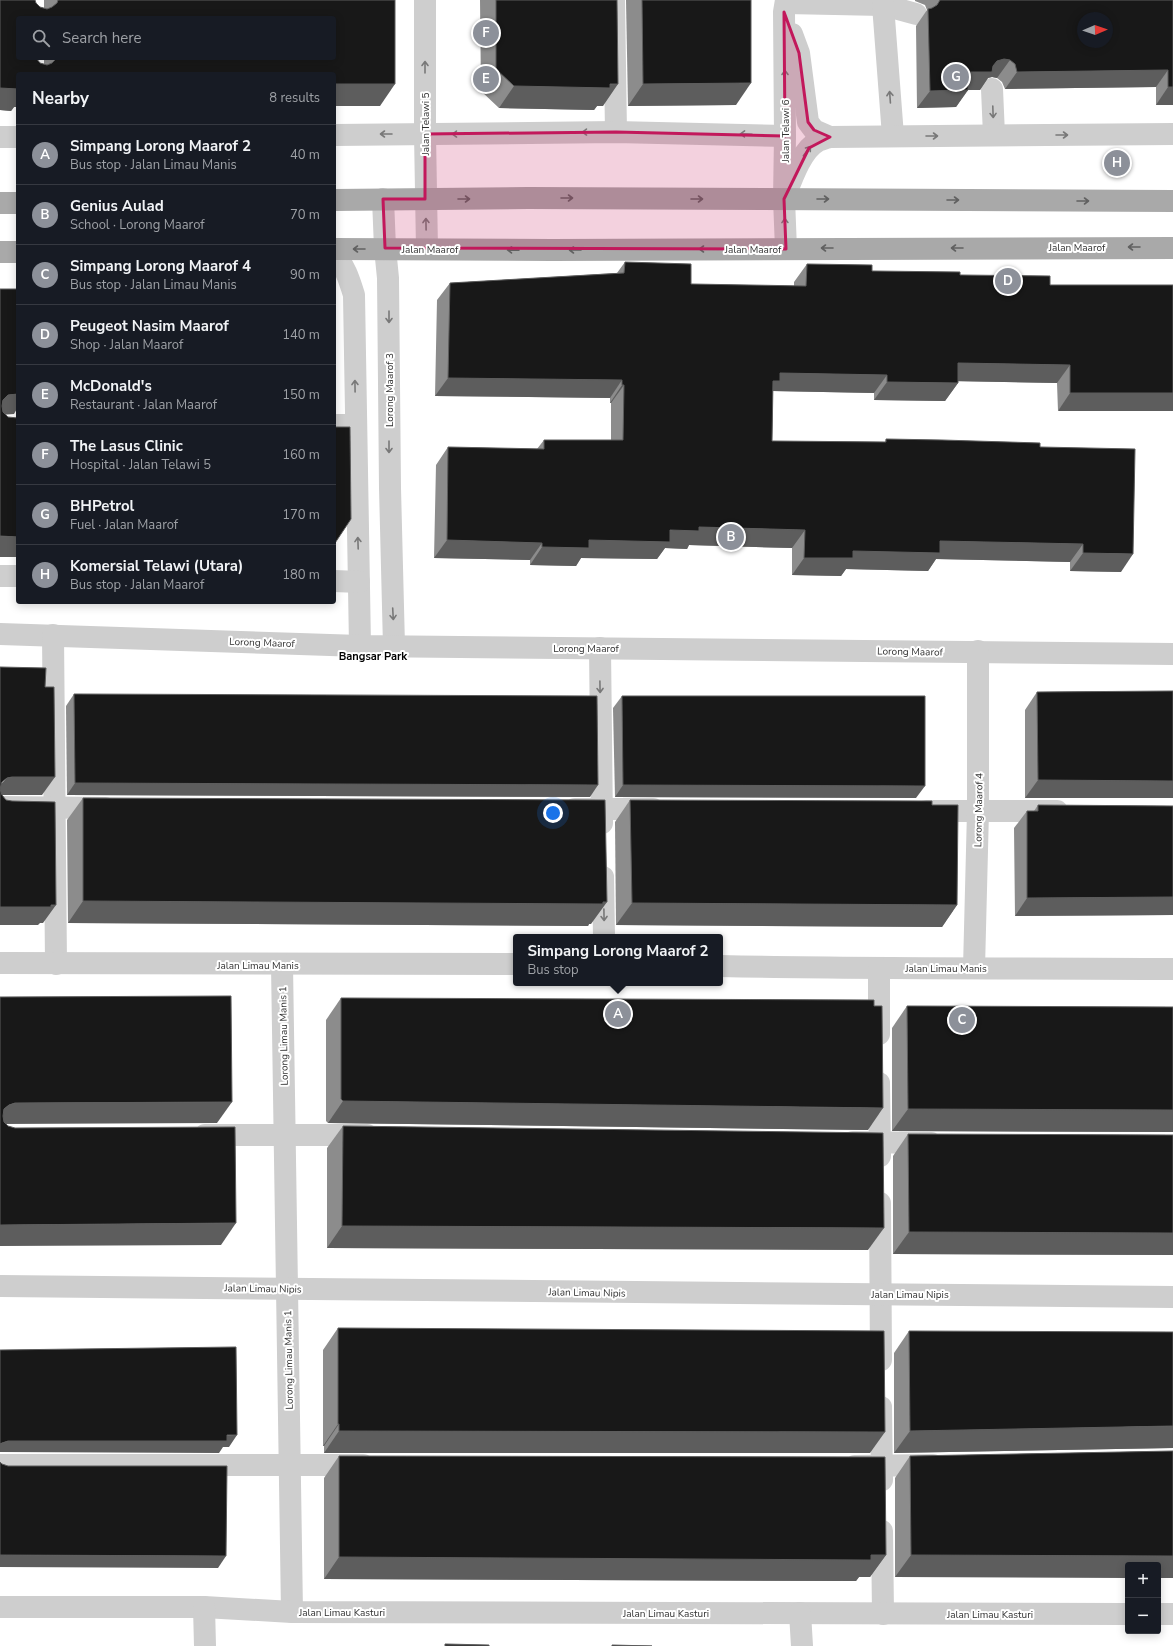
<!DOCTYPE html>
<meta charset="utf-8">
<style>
:root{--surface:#171b24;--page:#242831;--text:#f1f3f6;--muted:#9ea1a6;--line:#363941;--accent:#8c9099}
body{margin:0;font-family:"Nunito Sans",sans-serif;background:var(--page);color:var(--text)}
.controls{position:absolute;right:12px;bottom:12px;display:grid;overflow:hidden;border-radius:4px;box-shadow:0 2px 10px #0003}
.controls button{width:36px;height:36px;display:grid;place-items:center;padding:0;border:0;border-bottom:1px solid var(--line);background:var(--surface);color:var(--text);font:20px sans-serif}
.compass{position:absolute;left:1077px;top:12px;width:36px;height:36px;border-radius:50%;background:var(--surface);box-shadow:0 2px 10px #0003;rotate:88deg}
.you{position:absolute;left:553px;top:813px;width:14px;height:14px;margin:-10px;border:3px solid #fff;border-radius:50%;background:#1a73e8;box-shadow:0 0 0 6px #1a73e833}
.badge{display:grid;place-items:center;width:26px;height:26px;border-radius:50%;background:var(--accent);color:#fff;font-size:13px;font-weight:700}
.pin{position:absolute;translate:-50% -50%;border:2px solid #fff;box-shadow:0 1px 4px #0006}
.popup{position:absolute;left:513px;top:934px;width:210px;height:52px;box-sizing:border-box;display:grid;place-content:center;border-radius:4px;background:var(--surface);filter:drop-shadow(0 1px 3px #0005);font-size:13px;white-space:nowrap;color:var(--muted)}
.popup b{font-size:15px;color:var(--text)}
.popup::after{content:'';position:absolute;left:50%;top:100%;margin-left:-8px;border:8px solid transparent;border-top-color:var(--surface)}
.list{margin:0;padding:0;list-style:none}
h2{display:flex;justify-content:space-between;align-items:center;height:52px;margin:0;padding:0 16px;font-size:17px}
h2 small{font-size:13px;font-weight:400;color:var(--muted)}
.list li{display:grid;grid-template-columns:26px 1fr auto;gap:12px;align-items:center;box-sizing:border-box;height:60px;padding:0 16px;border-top:1px solid var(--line)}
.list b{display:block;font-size:15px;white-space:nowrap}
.list p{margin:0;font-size:13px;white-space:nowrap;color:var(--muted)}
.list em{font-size:13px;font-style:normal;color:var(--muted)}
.icon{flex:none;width:22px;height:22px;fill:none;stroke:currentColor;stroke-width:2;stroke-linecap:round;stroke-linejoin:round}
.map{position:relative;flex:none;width:1173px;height:1646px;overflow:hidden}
.search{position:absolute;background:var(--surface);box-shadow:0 2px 10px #0003;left:16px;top:16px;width:320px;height:44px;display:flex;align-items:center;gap:10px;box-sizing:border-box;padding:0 14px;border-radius:4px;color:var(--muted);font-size:15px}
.panel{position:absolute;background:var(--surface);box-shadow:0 2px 10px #0003;left:16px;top:72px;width:320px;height:532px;border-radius:4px}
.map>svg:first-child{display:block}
</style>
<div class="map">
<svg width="1173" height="1646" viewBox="0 0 1173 1646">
<rect width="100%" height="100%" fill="#fff"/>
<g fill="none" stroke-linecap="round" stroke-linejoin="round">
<g stroke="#cecece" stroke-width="22">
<polyline points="425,0 425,134 427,249"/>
<polyline points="614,0 616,132"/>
<polyline points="786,3 883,5 916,14"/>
<polyline points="883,5 893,136"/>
<polyline points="792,34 799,53 808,122 814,130 830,137"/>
<polyline points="992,89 994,135"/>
<polyline points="334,135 616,132 785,136"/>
<polyline points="0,137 18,137"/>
<polyline points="383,199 385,248 388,278 390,488 394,646"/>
<path d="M784,199C791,181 801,150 818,141C822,139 826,138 830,137L1173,134"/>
<polyline points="786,249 784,199 785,136 784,12 786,0"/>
<path d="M334,254C345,266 349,279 354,295L360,646"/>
<polyline points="334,425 356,425"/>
<polyline points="0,576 18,576"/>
<polyline points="334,581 359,582"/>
<polyline points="0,634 360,646 1173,654"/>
<polyline points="53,635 56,964"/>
<polyline points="600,648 602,823"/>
<polyline points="0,807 105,808"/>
<polyline points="575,809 653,809"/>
<polyline points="927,811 1057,811"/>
<polyline points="603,877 604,937"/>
<polyline points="0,963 516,964"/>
<polyline points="282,965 292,1612"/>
<path d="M720,966C871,969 1022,968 1173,969"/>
<polyline points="974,968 978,811 978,651"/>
<polyline points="879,969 879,1034"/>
<polyline points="879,1083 880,1156"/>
<polyline points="205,1135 367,1135"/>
<polyline points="853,1142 931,1143"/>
<polyline points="880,1203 881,1360"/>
<polyline points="0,1286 1173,1297"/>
<polyline points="881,1407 882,1480"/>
<polyline points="0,1465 363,1465"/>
<polyline points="855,1466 933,1465"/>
<polyline points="882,1531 883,1614"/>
<polyline points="0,1607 204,1607 292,1612 1128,1614"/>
<polyline points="204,1607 205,1646"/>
<polyline points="800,1613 802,1646"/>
<polyline points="1158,1614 1173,1614"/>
</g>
<g stroke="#a9a9a9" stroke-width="22">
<polyline points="334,200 528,198 1173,201"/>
<polyline points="0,203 18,203"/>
<polyline points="334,249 552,250 1173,248"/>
<polyline points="0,252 18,252"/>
</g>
</g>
<g fill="#8c8c8c" fill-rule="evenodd">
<path d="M0,0L36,3L40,7L44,8V0H395L380,106L18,74V107H14L11,111L0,110ZM18,18L334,58H44V64L40,63L36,59Z"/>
<polygon points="480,0 617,0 603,106 597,106 594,110 499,108 481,91"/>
<polygon points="626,0 751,0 736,105 628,106"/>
<polygon points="915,0 1173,0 1173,105 1156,105 1156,87 1005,89 1002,82 997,78 992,77 988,78 980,90 968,90 956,107 917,108 916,26 927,10 925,5 915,1"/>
<polygon points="625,262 691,284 794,286 794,282 807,264 872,271 960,275 1050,285 1173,285 1058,411 1057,383 958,381 958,383 945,401 874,400 874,393 773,391 772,441 885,442 886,439 1040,447 1121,572 1070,571 1070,562 936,559 928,571 846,569 841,576 792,575 792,548 689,545 687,549 665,548 657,559 581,558 576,566 530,565 530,560 434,558 436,465 448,447 537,449 544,440 611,440 611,403 610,403 610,398 435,396 437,300 450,283 617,273"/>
<polygon points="1173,691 1173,798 1025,798 1025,710 1037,692"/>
<polygon points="74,694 590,797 67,795 66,706"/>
<polygon points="622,696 916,798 615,797 613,708"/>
<polygon points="83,798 591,924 589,924 588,926 68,923 67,820"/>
<polygon points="630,800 932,805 957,905 942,927 616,925 615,822"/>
<polygon points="1038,805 1173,806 1173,915 1015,916 1014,828 1027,811 1034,811"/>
<polygon points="341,998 868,1130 328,1123 326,1121 326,1020"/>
<polygon points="907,1006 1173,1007 1173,1132 892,1131 892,1028"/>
<polygon points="343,1126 868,1250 327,1248 327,1148"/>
<polygon points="908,1134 1173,1135 1173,1255 893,1254 893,1156"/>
<polygon points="338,1328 870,1453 324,1453 324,1446 323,1446 323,1350"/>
<polygon points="909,1331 1173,1448 894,1453 894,1353"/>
<polygon points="1173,1451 1173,1578 1158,1578 1158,1565 895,1577 895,1478 910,1456"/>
<polygon points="339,1456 886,1555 870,1577 859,1577 856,1581 324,1579 324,1478"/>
</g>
<g fill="#5d5d5d">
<polygon points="1004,59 1010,60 997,78 992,77 988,78 980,90 956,90 968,72 993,66 997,61"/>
<polygon points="1168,70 1156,87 1005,89 1017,72"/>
<polygon points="751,83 736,105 628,106 643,84"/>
<polygon points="334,84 395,84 380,106 334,106"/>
<polygon points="618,84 603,106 597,106 594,110 499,108 514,86"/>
<polygon points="1168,87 1173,87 1173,105 1156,105"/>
<polygon points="0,88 18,89 18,107 14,107 11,111 0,110"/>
<polygon points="968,90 956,107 917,108 930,91"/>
<polygon points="958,363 1070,365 1057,383 946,381"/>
<polygon points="780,373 887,375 874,393 772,391 773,381"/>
<polygon points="448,378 622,380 610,398 435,396"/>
<polygon points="887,382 958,383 945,401 874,400"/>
<polygon points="622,385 624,385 611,403 610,403"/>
<polygon points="1070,393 1173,393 1173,411 1058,411"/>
<polygon points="18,394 18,407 14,414 0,415 3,400 8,395"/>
<polygon points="699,527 805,530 792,548 689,545 687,549 665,548 657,559 581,558 576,566 530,565 542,547 589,540"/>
<polygon points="0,536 18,537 18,557 0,557"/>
<polygon points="447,540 542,543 530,560 434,558"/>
<polygon points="940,541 1083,544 1070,562 936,559 928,571 846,569 841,576 792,575 804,558 853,551"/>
<polygon points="1083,553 1133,554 1121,572 1070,571"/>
<polygon points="12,777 55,777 42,795 0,795 0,785 7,778"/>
<polygon points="1038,780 1173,781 1173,798 1025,798"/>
<polygon points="75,783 598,785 590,797 67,795"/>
<polygon points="623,785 925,786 916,798 615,797"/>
<polygon points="1173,897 1173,915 1015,916 1027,898"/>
<polygon points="83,901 603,902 607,902 591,924 589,924 588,926 68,923"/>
<polygon points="632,903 957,905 942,927 616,925"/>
<polygon points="56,905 43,923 40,923 38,925 0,925 0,907"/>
<polygon points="343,1101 883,1108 868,1130 328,1123"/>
<polygon points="232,1102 217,1123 0,1124 4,1109 9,1105 15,1103"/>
<polygon points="908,1109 1173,1110 1173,1132 892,1131"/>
<polygon points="236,1223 221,1245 0,1246 0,1225"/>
<polygon points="342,1226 884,1228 868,1250 327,1248"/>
<polygon points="909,1232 1173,1233 1173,1255 893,1254"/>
<polygon points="338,1424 339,1424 324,1446 323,1446"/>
<polygon points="1173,1426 1173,1448 894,1453 910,1431"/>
<polygon points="339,1431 885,1432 870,1453 324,1453"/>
<polygon points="237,1435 229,1447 223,1447 219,1453 0,1452 0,1444 2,1443 8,1441"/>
<polygon points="0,1555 226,1556 218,1568 0,1567"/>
<polygon points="886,1555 870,1577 859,1577 856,1581 324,1579 339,1557"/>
<polygon points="911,1555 1173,1556 1173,1578 1158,1578 1158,1565 1128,1565 1128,1578 895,1577"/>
</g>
<g fill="#181818" stroke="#5d5d5d" fill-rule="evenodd">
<path d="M0,0H35L36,3L40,7L47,9L52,7L57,3L58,0H395V84H334V74H18V89L0,88ZM18,18H334V58H57L52,63L47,65L40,63L36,58H18Z"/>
<polygon points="496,0 617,0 618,84 610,84 610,88 514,86 496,69"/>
<polygon points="642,0 751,0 751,83 643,84"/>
<path d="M940,0H1173V87H1168V70L1017,72L1015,64L1010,60L1004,59L997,61L993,66L992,72H968V90L930,91L928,9L932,8L937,5ZM1083,18H1107V42H1083Z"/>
<polygon points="625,262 691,264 691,284 806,286 807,264 872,265 872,271 960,272 960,275 1050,276 1050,285 1173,285 1173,393 1070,393 1070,365 958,363 958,383 887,382 887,375 780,373 780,381 773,381 772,441 886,442 886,439 942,440 1040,443 1040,447 1135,449 1133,554 1083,553 1083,544 940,541 940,553 853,551 853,558 804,558 805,530 699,527 699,531 670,530 670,542 589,540 589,548 542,547 542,543 447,540 448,447 544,449 544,440 623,440 624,385 622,385 622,380 448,378 450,283 624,273"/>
<polygon points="0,289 18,289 18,394 8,395 3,400 2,406 3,412 8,417 18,418 18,537 0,536"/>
<polygon points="334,427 350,427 351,519 335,543 334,543"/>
<polygon points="0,667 46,668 45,687 54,687 55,777 12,777 7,778 2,782 0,789 2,795 6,800 12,801 55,802 56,905 51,905 51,907 0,907"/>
<polygon points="1173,691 1173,781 1038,780 1037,692"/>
<polygon points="74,694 597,696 598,785 75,783"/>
<polygon points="622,696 925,696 925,786 623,785"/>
<polygon points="83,798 605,800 607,902 603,902 603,904 83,901"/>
<polygon points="630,800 932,801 932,805 958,805 957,905 632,903"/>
<polygon points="1038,805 1173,806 1173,897 1027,898 1027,811 1038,811"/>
<polygon points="231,996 232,1102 15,1103 9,1105 4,1109 3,1116 4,1122 8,1126 15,1128 235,1127 236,1223 0,1225 0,997"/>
<polygon points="341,998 874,1000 874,1006 882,1006 883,1108 343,1101 341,1099"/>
<polygon points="907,1006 1173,1007 1173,1110 908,1109"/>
<polygon points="343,1126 883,1133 884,1228 342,1226"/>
<polygon points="908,1134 1173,1135 1173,1233 909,1232"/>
<polygon points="338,1328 884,1331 885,1432 339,1431 339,1424 338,1424"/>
<polygon points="909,1331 1173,1332 1173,1426 910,1431"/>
<polygon points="236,1347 237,1435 227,1435 227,1441 8,1441 2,1443 0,1444 0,1350"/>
<polygon points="1173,1451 1173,1556 911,1555 910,1456"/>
<polygon points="339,1456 885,1457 886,1555 871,1555 871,1560 339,1557"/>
<polygon points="0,1462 2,1464 8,1466 227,1466 226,1556 0,1555"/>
<polygon points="445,1644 489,1645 489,1646 445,1646"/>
<polygon points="612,1645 652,1646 612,1646"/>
</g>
<defs><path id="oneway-shaft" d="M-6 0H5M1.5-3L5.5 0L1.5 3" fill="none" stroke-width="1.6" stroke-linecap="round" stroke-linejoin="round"/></defs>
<g stroke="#787878">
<use href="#oneway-shaft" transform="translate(425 67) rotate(-90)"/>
<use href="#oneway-shaft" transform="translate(785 76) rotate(-90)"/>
<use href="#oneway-shaft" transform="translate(890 97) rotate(-94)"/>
<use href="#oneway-shaft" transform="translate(993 112) rotate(88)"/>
<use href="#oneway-shaft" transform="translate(588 132) rotate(179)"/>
<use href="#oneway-shaft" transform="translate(386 134) rotate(180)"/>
<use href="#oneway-shaft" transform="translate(458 134) rotate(179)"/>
<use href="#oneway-shaft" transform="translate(746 134) rotate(-178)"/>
<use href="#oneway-shaft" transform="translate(1062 135)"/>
<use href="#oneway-shaft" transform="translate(932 136)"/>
<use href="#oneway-shaft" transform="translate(807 151) rotate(-53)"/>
<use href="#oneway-shaft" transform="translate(426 224) rotate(-91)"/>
<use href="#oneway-shaft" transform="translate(785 224) rotate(-92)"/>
<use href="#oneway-shaft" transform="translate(389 317) rotate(90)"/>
<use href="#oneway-shaft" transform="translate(355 386) rotate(-91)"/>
<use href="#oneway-shaft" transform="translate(389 447) rotate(90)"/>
<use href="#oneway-shaft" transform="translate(358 543) rotate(-92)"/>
<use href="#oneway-shaft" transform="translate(393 614) rotate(87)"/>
<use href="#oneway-shaft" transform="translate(600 687) rotate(89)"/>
<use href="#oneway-shaft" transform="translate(604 915) rotate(89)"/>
</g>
<g stroke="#616161">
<use href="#oneway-shaft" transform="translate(567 198)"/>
<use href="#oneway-shaft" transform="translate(464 199)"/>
<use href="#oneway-shaft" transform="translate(697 199)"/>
<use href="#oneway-shaft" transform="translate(823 199)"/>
<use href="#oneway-shaft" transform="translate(953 200)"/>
<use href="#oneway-shaft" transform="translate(1083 201)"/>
<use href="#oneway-shaft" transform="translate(1134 247) rotate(-180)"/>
<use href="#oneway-shaft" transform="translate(827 248) rotate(180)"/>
<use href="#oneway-shaft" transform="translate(957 248) rotate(180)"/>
<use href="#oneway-shaft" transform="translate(359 249) rotate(180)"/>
<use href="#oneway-shaft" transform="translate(705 249) rotate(180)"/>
<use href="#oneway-shaft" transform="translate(513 250) rotate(-179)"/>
<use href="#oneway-shaft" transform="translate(575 250) rotate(180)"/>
</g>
<path fill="#c2185b" fill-opacity="0.2" stroke="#c2185b" stroke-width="3" stroke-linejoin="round" d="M784,12L799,53L808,122L814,130L830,137L809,148L784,199L786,249L385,248L383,199H425V134L616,132L785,136Z"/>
<g text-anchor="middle" stroke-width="4" stroke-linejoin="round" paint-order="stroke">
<g font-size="10" fill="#313131" stroke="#fff">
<text transform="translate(425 124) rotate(-90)" y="4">Jalan Telawi 5</text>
<text transform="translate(785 131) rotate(-90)" y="4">Jalan Telawi 6</text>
<text x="1077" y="251">Jalan Maarof</text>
<text x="430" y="253">Jalan Maarof</text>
<text x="753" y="253">Jalan Maarof</text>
<text transform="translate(389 390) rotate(-90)" y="4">Lorong Maarof 3</text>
<text transform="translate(262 642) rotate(2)" y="4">Lorong Maarof</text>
<text x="586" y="652">Lorong Maarof</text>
<text transform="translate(910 651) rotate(1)" y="4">Lorong Maarof</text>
<text transform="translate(978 810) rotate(-89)" y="4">Lorong Maarof 4</text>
<text x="258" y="969">Jalan Limau Manis</text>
<text x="946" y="972">Jalan Limau Manis</text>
<text transform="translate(283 1036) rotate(-91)" y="4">Lorong Limau Manis 1</text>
<text transform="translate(263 1288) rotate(1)" y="4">Jalan Limau Nipis</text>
<text transform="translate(587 1292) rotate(1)" y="4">Jalan Limau Nipis</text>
<text x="910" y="1298">Jalan Limau Nipis</text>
<text transform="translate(288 1360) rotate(-91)" y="4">Lorong Limau Manis 1</text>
<text x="342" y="1616">Jalan Limau Kasturi</text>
<text x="666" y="1617">Jalan Limau Kasturi</text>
<text x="990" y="1618">Jalan Limau Kasturi</text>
</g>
<g font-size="11" font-weight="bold" fill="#000" stroke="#fff">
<text x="373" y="660">Bangsar Park</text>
</g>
</g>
</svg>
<div class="controls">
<button>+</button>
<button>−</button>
</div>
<svg class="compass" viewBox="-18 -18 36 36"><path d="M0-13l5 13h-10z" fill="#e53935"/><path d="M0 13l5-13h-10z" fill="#9ea1a6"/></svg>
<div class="you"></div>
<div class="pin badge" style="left:618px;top:1014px">A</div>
<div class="popup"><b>Simpang Lorong Maarof 2</b>Bus stop</div>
<div class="pin badge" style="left:731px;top:537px">B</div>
<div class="pin badge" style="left:962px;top:1020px">C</div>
<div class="pin badge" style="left:1008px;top:281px">D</div>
<div class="pin badge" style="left:486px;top:79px">E</div>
<div class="pin badge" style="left:486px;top:33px">F</div>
<div class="pin badge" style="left:956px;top:77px">G</div>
<div class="pin badge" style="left:1117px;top:163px">H</div>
<div class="search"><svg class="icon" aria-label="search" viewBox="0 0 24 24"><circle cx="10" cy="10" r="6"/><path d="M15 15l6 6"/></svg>Search here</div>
<section class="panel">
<h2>Nearby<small>8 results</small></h2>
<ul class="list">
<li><span class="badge">A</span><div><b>Simpang Lorong Maarof 2</b><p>Bus stop · Jalan Limau Manis</p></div><em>40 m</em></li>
<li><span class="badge">B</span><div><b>Genius Aulad</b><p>School · Lorong Maarof</p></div><em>70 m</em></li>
<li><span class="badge">C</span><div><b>Simpang Lorong Maarof 4</b><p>Bus stop · Jalan Limau Manis</p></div><em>90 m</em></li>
<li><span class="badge">D</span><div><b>Peugeot Nasim Maarof</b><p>Shop · Jalan Maarof</p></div><em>140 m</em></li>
<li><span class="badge">E</span><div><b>McDonald's</b><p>Restaurant · Jalan Maarof</p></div><em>150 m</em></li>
<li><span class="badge">F</span><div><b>The Lasus Clinic</b><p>Hospital · Jalan Telawi 5</p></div><em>160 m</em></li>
<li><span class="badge">G</span><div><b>BHPetrol</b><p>Fuel · Jalan Maarof</p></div><em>170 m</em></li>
<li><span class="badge">H</span><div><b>Komersial Telawi (Utara)</b><p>Bus stop · Jalan Maarof</p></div><em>180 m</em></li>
</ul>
</section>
</div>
